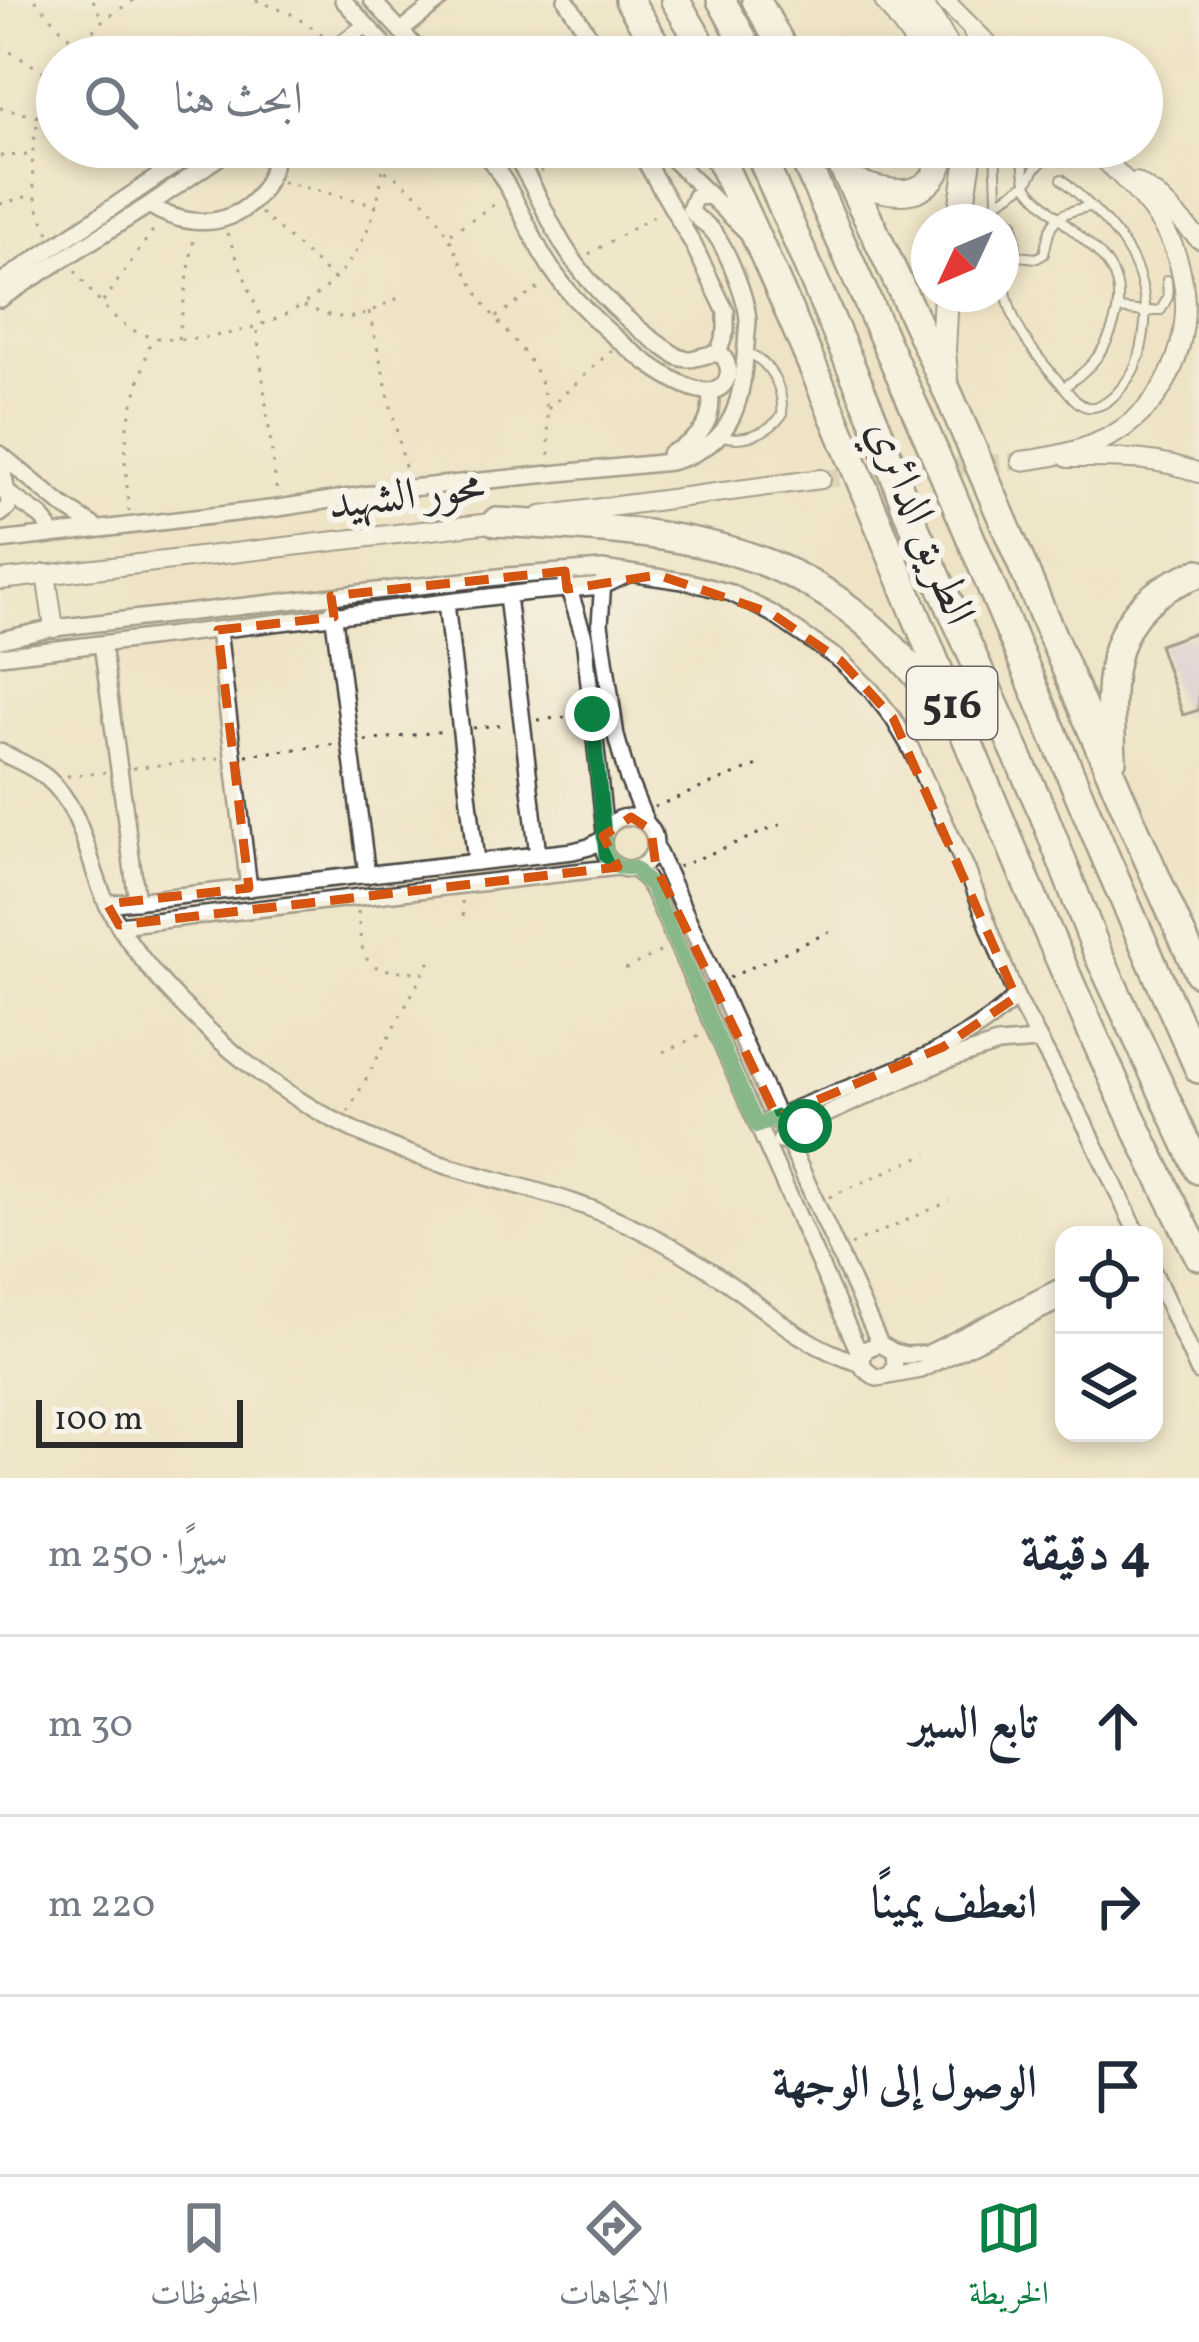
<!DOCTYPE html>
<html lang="ar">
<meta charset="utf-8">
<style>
:root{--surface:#fff;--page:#f6f6f7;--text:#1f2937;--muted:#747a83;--line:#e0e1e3;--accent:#0b8043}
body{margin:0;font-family:Vollkorn,Amiri,serif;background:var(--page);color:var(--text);direction:rtl}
.controls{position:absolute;right:36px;bottom:36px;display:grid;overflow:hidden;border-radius:24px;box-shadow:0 6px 18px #0003}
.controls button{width:108px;height:108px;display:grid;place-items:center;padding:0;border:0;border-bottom:3px solid var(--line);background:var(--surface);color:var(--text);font:60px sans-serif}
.compass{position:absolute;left:911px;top:204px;width:108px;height:108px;border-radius:50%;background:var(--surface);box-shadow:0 6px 18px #0003;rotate:226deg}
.scale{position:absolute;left:36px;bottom:30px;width:207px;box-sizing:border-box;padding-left:12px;border:6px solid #2b2b2b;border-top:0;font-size:33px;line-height:42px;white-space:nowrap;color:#2b2b2b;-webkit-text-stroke:9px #f7f3e8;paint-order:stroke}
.stop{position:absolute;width:36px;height:36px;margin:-27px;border:9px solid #0b8043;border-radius:50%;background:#fff}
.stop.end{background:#0b8043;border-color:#fff;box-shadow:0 3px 12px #0008}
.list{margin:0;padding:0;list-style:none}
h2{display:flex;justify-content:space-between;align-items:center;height:156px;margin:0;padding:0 48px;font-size:51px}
h2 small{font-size:39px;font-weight:400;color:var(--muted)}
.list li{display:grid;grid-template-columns:78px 1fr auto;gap:36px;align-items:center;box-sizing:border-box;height:180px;padding:0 48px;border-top:3px solid var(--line)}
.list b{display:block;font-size:45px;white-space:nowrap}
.list em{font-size:39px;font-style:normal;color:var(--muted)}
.icon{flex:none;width:66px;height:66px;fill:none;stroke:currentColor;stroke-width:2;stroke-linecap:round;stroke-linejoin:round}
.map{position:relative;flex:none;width:1199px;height:1478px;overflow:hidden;direction:ltr}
.search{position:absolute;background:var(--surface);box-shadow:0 6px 18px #0003;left:36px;right:36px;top:36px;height:132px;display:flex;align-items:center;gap:30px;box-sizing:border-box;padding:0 42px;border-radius:66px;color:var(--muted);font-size:45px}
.sheet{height:696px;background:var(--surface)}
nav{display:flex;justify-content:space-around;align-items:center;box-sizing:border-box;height:168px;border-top:3px solid var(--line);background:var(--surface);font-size:33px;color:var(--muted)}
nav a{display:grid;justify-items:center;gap:6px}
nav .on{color:var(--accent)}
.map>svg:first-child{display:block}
</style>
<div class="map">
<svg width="1199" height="1478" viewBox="0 0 1199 1478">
<rect width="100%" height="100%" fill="#f7f3e8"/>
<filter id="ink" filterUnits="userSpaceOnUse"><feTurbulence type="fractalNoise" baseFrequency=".00833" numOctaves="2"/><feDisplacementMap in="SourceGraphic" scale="24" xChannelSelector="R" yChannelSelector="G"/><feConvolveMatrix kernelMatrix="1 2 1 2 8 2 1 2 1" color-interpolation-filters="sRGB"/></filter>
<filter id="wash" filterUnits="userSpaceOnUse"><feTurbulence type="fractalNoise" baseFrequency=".004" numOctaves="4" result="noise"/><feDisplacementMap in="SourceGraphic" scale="48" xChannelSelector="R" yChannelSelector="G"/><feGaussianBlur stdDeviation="2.7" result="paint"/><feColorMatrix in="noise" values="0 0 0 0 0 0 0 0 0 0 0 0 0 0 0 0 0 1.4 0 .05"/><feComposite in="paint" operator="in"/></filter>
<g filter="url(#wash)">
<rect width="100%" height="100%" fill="#eee3c5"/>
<g id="blocks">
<polygon fill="#c3abe6" points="1199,631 1199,710 1183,715 1159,645"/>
</g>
</g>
<g filter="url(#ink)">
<use href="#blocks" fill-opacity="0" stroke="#484742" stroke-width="3"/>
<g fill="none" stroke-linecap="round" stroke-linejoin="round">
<polyline stroke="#c7bea6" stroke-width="18" stroke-dasharray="18 9" stroke-linecap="butt" points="821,479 1021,461"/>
<defs>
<g id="service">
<polyline points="967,30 977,57"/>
<polyline points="995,147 998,222"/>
<path d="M1023,147C1023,158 1023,173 1027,184C1030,192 1039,199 1045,205C1085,247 1138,263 1111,332C1101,357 1087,371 1064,387"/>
<polyline points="996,203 1027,183 1035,169 1044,160 1068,150 1089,149"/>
<path d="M997,213L1013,222L1017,256L1037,258L1044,254C1051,220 1054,213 1089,207"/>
<path d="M1001,254C1005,317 1021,338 1061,384C1069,392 1076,405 1088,407C1104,409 1117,394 1125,383C1139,366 1143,345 1145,323C1149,256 1107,221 1062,179"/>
<polyline points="1119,309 1145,312 1161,310 1168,297 1167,280"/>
<path d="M722,436C743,442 769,433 782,415C784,389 771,362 746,352"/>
</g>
<g id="minor">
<polyline points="343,0 396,57"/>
<polyline points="372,0 425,57"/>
<polyline points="566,0 603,57"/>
<polyline points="401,31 440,0"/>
<polyline points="324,57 366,25"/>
<polyline points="360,57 381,41"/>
<path d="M479,147C508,178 521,215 541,252C553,273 569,294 587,311C605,330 704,421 726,381C731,371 728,363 722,355C707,350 694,364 678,357C634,329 591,290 564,246C544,213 532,178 509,147"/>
<polyline points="637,147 693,244 726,312 726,331 718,353"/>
<polyline points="660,147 748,233"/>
<path d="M149,205C205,241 271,217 276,147"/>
<polyline points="0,283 202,147"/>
<polyline points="0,299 149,205 234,147"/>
<polyline points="0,454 63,506 97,528"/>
<path d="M669,454C697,441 715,424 710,392"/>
<polyline points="0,458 9,502 8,508 0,514"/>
<polyline points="0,488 42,517 53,534"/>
<path d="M0,541L278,508L410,488L670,462C746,443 742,386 748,321C747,299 726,245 711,229C703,220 696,220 690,209L695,197L710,196"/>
<polyline points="566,580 584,637 605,833"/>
<polyline points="603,581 600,624 616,736 628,779 646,823"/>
<polyline points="507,596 538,855"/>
<polyline points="446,603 476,862"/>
<polyline points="333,611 367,875"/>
<polyline points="218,630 249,888"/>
<polyline points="0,640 54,628 507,576 602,569 690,582 731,593 771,613 841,661 871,690 893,718 910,747 967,870 1016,997 1089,1132 1138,1235"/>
<polyline points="102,644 137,901"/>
<polyline points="0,656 530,592 603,586 628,574"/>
<path d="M0,752C16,760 34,767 47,778C86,811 87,866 109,908C130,948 161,984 193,1015C257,1080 336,1129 422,1158C499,1184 572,1194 646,1233C678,1249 709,1269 738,1290C780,1322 810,1348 862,1364"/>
<circle cx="629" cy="843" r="26"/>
<polyline points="655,846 880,1344 894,1352 895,1368 888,1376 877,1378 864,1369 862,1359 866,1349 880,1344"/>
<polyline points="634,869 646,879 654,893 862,1359"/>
<polyline points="107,904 573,851 589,847 603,839"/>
<polyline points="119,925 618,867"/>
<path d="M768,1121C848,1083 951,1061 1016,997"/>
<polyline points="780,1141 825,1115 945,1061 997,1044 1038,1041"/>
<polyline points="1154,1273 1199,1372"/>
<polyline points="894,1352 905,1355 927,1354 1064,1285"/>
<polyline points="888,1376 921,1370 1064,1299"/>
</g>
<g id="tertiary">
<polyline points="944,0 1001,57"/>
<polyline points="1136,182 1157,196 1199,239"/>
<path d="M1068,458C1114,458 1155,456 1199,473"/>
<path d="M1021,461C1057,457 1096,448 1125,427C1182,386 1199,310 1173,246C1156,206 1121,176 1091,147"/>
<polyline points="541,516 821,479"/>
<polyline points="46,574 54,628"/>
<polyline points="0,580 508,521"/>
</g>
<g id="primary">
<polyline points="887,0 929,57"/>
<polyline points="916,0 934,25 952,57"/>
<path d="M850,180C892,196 935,205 945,147"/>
<polyline points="959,222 971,147"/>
<polyline points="945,376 943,350 946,294"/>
</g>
<g id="trunk">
<polyline points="629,0 663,57"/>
<polyline points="756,0 788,57"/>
<path d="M714,147C771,265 821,385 871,506C975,758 1075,1013 1199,1256"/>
<path d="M833,147C968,416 1073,700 1199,973"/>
<path d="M496,522C690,533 825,539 945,712"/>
<path d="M1112,760C1108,674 1105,606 1199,573"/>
</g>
<g id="motorway">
<polyline points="675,0 709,57"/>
<polyline points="721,0 753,57"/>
<polyline points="757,147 879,432 907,510 1044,815 1098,954 1199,1170"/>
<polyline points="799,147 933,449 1108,863 1199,1069"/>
</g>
</defs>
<use href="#service" stroke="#484742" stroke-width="12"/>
<use href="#minor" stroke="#484742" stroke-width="20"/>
<use href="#tertiary" stroke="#484742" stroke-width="22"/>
<use href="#primary" stroke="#484742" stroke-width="28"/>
<use href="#trunk" stroke="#484742" stroke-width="32"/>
<use href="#motorway" stroke="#484742" stroke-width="32"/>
<g stroke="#484742" stroke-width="3" stroke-dasharray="3 9" stroke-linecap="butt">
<polyline points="35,0 74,43"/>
<polyline points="93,0 102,19"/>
<polyline points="256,0 291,14 328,38"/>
<polyline points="0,46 53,77"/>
<polyline points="68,57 102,21 134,0"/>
<polyline points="549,57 576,39"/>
<polyline points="0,108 39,117"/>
<polyline points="0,156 30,155"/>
<path d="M385,171C449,208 447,246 483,302C500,327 526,349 538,376C549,402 548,431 550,459"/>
<polyline points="540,172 586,147"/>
<polyline points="282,182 377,205"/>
<polyline points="0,204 32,195"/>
<polyline points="261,213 334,279"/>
<path d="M49,233C22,182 30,123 57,74"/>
<polyline points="227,233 263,324"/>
<polyline points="451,233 498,202"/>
<polyline points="589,254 659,213"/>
<path d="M75,271C91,292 109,317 133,330C156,343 190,340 215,336C318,320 384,253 383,147"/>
<polyline points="103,302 156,226"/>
<path d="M304,306C323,314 345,322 365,314C379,308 389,300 404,297"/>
<polyline points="369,312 407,475"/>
<polyline points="496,317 543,285"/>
<polyline points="257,331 277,494"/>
<polyline points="178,339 194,237"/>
<polyline points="548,409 612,350"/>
<polyline points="129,512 125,460 127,425 151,339"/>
<polyline points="538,720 576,716"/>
<polyline points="473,728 505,724"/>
<polyline points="365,741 445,731"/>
<polyline points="246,755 338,744"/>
<polyline points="133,768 219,758"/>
<polyline points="67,776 105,772"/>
<polyline points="654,807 758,765"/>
<polyline points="678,867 782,824"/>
<polyline points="462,901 464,923"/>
<path d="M358,911C362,970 365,970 423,972"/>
<polyline points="625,969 664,950"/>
<polyline points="729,978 829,932"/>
<polyline points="663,1052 702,1035"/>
<polyline points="348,1112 431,959"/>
<polyline points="829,1197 928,1153"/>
<polyline points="851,1245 950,1201"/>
</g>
<use href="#service" stroke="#fff" stroke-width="8"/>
<use href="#minor" stroke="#fff" stroke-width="15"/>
<use href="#tertiary" stroke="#fff" stroke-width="18"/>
<use href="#primary" stroke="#fff" stroke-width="24"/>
<use href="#trunk" stroke="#fff" stroke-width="27"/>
<use href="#motorway" stroke="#fff" stroke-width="27"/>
</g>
</g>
<g fill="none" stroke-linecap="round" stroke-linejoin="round" filter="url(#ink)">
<polyline stroke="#0b8043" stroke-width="15" points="592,714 606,855 618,867 634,868 651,886 757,1126 777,1117 786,1138 805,1126"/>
</g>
<path d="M0 0H1199V1478H0ZM565,571L567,589L658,575L771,613L841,661L893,718L1016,997L943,1047L777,1117L656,867L651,830L631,817L603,836L618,867L119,925L107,904L249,888L218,630L334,617L331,596Z" fill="#eee3c5" fill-opacity=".55" fill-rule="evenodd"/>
<path fill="none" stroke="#d5540f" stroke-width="9" stroke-dasharray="24 15" stroke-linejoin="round" d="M565,571L567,589L658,575L771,613L841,661L893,718L1016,997L943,1047L777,1117L656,867L651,830L631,817L603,836L618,867L119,925L107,904L249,888L218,630L334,617L331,596Z"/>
<g text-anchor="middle" stroke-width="12" stroke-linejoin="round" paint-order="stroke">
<rect fill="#f7f3e8" stroke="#686764" stroke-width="3" x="907" y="667" width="90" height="72" rx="9"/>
<g font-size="42" font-weight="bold" fill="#2b2b2b">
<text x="952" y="718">516</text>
</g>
<g font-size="45" fill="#2b2b2b" stroke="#f7f3e8">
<text transform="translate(406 493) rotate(-7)" y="16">محور الشهيد</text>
<text transform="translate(923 521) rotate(68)" y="16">الطريق الدائري</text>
</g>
</g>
</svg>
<div class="controls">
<button><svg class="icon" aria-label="locate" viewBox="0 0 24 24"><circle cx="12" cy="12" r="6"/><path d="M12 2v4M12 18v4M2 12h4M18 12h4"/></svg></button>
<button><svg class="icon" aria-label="layers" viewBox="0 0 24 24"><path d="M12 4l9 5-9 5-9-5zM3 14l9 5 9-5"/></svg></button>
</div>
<svg class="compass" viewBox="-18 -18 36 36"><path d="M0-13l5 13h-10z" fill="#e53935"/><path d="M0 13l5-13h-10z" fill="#747a83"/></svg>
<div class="scale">100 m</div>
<div class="stop" style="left:805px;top:1126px"></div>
<div class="stop end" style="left:592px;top:714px"></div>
<div class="search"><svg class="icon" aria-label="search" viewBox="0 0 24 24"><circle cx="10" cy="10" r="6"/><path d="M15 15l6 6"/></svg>ابحث هنا</div>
</div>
<section class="sheet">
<h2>4 دقيقة<small>سيرًا · 250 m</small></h2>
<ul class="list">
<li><svg class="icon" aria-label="ahead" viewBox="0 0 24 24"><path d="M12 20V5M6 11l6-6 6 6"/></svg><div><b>تابع السير</b></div><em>30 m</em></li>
<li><svg class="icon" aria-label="right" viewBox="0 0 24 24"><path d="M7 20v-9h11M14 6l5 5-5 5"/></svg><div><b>انعطف يمينًا</b></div><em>220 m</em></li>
<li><svg class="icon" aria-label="arrive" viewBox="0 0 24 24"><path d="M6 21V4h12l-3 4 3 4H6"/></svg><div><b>الوصول إلى الوجهة</b></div></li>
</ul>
</section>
<nav>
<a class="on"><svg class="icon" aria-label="map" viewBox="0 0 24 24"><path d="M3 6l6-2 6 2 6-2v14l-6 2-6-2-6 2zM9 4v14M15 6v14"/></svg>الخريطة</a>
<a><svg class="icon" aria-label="directions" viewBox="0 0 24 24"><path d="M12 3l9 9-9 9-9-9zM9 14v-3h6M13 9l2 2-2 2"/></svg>الاتجاهات</a>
<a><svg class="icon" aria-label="saved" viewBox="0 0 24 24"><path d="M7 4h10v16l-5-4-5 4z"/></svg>المحفوظات</a>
</nav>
